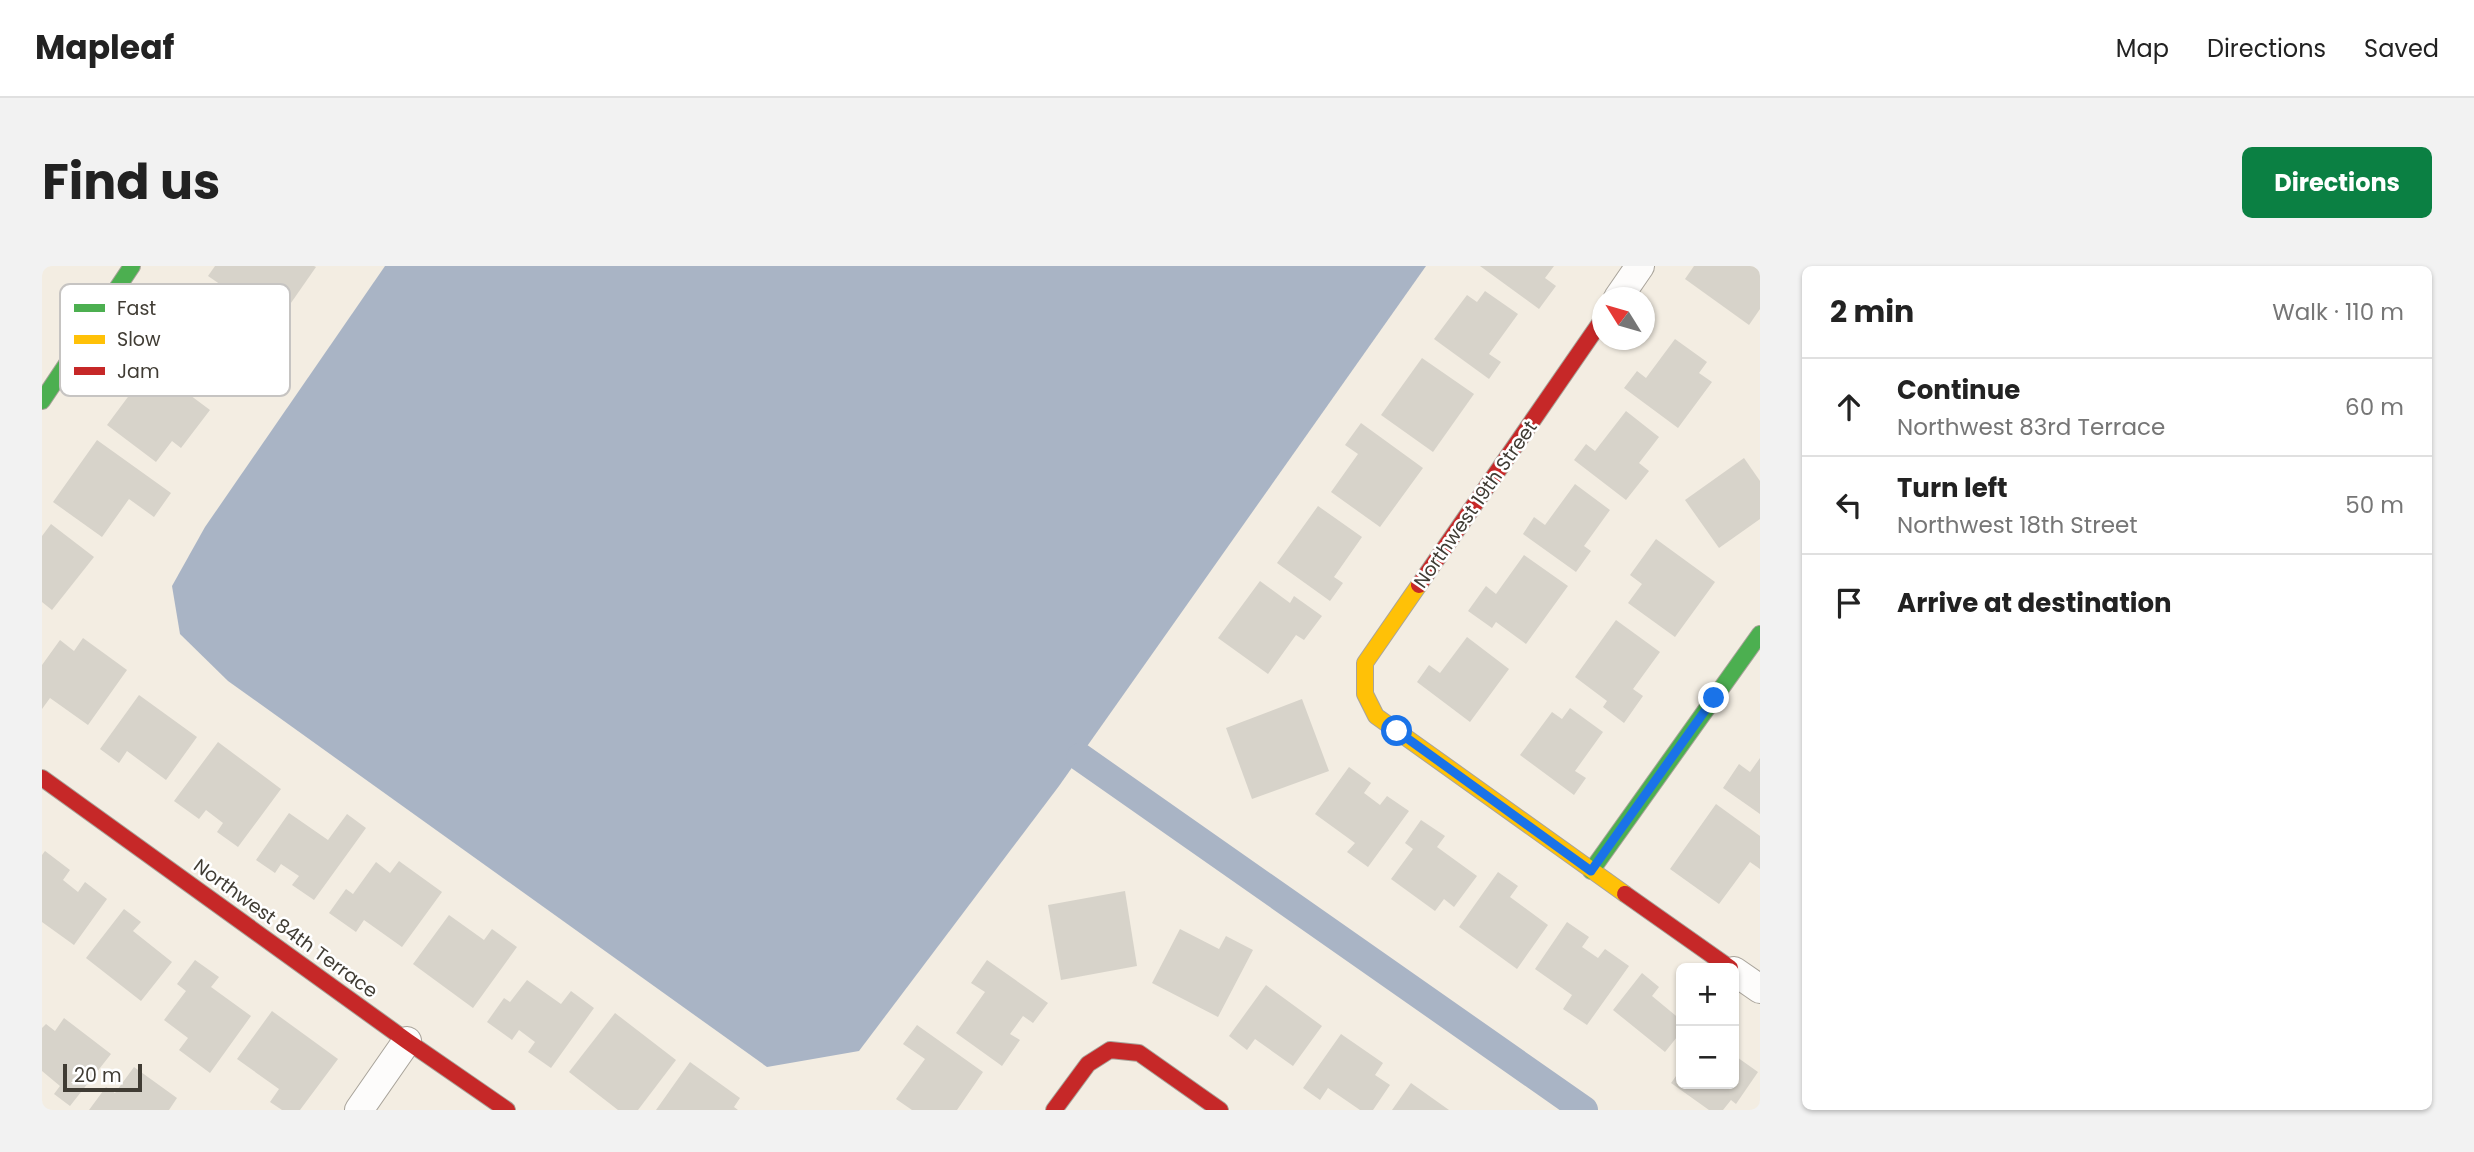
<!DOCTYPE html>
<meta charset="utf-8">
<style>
:root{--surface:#fff;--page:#f2f2f2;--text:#222;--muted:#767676;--line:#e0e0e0;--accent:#0b8043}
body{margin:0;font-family:Poppins,sans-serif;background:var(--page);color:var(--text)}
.controls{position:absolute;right:21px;bottom:21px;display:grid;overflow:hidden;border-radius:10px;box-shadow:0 2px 5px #0004}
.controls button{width:63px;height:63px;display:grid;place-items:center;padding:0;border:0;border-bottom:2px solid var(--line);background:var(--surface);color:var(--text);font:35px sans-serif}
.compass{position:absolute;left:1550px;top:21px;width:63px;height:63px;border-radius:50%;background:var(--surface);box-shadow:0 2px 5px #0004;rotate:307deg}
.scale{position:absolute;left:21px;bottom:18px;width:79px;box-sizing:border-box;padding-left:7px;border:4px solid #403c34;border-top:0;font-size:19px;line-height:24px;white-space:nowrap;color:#403c34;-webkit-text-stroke:5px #fff;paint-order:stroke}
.stop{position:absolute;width:21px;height:21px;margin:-16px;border:5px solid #1a73e8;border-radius:50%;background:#fff}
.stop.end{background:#1a73e8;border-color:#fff;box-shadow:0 2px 7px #0008}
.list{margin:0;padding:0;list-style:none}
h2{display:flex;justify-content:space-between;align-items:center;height:91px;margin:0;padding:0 28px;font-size:30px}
h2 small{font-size:23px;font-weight:400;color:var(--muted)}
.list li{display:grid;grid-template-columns:46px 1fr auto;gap:21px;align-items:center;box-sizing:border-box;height:98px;padding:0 28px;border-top:2px solid var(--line)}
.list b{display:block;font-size:26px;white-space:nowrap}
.list p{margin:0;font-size:23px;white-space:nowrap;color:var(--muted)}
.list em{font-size:23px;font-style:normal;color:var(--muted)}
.icon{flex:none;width:38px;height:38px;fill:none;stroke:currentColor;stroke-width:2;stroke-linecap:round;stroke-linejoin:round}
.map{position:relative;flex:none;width:1718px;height:844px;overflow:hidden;border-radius:10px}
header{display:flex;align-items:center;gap:42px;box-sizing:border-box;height:98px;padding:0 35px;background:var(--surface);border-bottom:2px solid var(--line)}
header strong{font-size:33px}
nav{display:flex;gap:38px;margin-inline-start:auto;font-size:24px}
.intro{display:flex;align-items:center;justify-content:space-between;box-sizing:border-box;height:168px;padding:0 42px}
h1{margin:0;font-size:49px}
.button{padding:18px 32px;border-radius:10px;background:var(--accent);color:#fff;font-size:24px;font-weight:700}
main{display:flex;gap:42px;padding:0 42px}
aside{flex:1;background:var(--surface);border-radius:10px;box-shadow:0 2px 5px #0004}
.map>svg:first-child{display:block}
</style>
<header>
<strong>Mapleaf</strong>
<nav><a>Map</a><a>Directions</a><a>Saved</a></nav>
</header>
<div class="intro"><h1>Find us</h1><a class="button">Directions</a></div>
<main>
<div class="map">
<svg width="1718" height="844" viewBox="0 0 1718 844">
<rect width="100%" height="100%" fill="#f3ede2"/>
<polygon fill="#a9b4c5" points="343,0 1384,0 1017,520 817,785 725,801 186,415 138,368 130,320 163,261"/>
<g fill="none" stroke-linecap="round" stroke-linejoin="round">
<polyline stroke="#a9b4c5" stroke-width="28" points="1038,491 1542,844"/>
</g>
<g fill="#d7d3ca">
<polygon points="173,0 272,0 274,1 235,57 166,10"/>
<polygon points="1438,0 1512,0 1503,12 1514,20 1497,43"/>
<polygon points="1652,0 1711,0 1718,5 1718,43 1707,59 1643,13"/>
<polygon points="1443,25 1476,48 1447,88 1459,96 1447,113 1392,73 1425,29 1435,36"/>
<polygon points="1633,73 1665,96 1657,107 1670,116 1636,162 1582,122 1595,105 1604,112"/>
<polygon points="1380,92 1432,128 1391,186 1339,149"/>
<polygon points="109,100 168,144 139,182 130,175 114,196 65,159"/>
<polygon points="1584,145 1617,171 1597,197 1607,205 1584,234 1532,194 1544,178 1553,185"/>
<polygon points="1319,157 1381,202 1338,261 1289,226 1316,188 1303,179"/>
<polygon points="55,174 129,227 112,251 87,233 60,271 11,236"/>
<polygon points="1702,192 1718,215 1718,253 1677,282 1643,234"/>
<polygon points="1533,218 1568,244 1542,280 1549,285 1534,306 1481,268 1492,251 1503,259"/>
<polygon points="1276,240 1320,271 1292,311 1301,317 1288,335 1235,297"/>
<polygon points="9,258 52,291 10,344 0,336 0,270"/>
<polygon points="1614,273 1673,316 1633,371 1586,337 1600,318 1588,309"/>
<polygon points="1482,289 1526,320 1484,378 1454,356 1450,362 1426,345 1444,320 1454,328"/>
<polygon points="1218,315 1248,337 1252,330 1280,350 1262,374 1254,369 1226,408 1176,372"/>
<polygon points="1574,354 1618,386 1591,423 1601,430 1582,457 1561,441 1565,435 1533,411"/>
<polygon points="1425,371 1467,403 1428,456 1375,416 1387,399 1398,407"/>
<polygon points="41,372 85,404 46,459 8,432 0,443 0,399 18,374 32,385"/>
<polygon points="97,429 155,471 124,514 85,485 77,497 58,483"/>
<polygon points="1260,433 1287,505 1210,533 1184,462"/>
<polygon points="1528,442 1561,466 1533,505 1544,512 1532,529 1478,489 1510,446 1520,453"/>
<polygon points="176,476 239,523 196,581 175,566 181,557 164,544 157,553 132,535"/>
<polygon points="1718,492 1718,548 1681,522 1697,498 1708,506"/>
<polygon points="1307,501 1329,517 1322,527 1338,539 1345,530 1367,545 1326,601 1305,586 1313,577 1273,548"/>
<polygon points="1674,538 1718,570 1718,603 1708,596 1677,638 1628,603"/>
<polygon points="247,547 286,574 305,548 324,562 272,634 250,619 257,610 239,598 233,607 214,594"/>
<polygon points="1379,554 1403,570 1395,581 1435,610 1412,641 1402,633 1393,645 1349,613 1371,583 1363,577"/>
<polygon points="3,585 28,604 21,614 36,626 43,616 65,633 32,679 0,656 0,589"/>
<polygon points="357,595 400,626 360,681 322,654 314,666 287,647 304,623 311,628 334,596 348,607"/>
<polygon points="1456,606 1476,620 1468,631 1506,659 1475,703 1417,661"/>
<polygon points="1083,625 1095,700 1019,714 1006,639"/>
<polygon points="82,643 99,656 91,665 130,696 99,735 44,692"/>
<polygon points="407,649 442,674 450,663 475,681 431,742 371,698"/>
<polygon points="1525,656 1547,671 1540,681 1556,692 1563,683 1587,700 1545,759 1521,743 1530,729 1493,703"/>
<polygon points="1138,663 1177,683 1184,670 1211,684 1176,751 1110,717"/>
<polygon points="153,694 177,711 169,721 209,750 168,807 137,784 146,772 122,754 144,725 135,718"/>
<polygon points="945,694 1006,737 991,757 981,750 968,768 978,774 960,800 914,767 943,726 929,717"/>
<polygon points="1600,707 1617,721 1610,730 1639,754 1639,766 1623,786 1571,744"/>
<polygon points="485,714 519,738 529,725 552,742 509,802 486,786 493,776 477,764 470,774 445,756 462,732 468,736"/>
<polygon points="1224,719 1280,760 1251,800 1213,773 1205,784 1187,770"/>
<polygon points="230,745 296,793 258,844 240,844 228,836 237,823 195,793"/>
<polygon points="573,747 634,794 596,844 576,844 527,806"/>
<polygon points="22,752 69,788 28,840 12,828 18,820 0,805 0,762 4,758 13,765"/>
<polygon points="875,759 941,806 915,844 870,844 854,833 883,793 861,778"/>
<polygon points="1299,768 1341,797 1333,809 1348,819 1331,844 1318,844 1286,822 1278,834 1261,822"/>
<polygon points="1692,789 1716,806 1694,838 1689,834 1681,844 1667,844 1629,817 1639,803 1639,818 1692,818"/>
<polygon points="648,796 698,832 692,841 696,844 614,844"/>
<polygon points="92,801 135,832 127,844 47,844 64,821 73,827"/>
<polygon points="1369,817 1407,844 1350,844"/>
</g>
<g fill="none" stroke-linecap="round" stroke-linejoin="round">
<defs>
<g id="street">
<polyline points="1576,32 1598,0"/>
<polyline points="1692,705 1718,723"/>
<polyline points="317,844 365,775"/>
</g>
<g id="fast">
<polyline points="0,135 90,0"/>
<polyline points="1549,605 1718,368"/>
</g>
<polyline id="slow" points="1377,319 1323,397 1323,428 1334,450 1583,628"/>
<g id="jam">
<polyline points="1377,319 1560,54"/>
<polyline points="0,512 365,775 465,844"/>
<polyline points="1583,628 1688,702"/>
<polyline points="1012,844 1046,798 1068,784 1097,787 1178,844"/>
</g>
</defs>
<use href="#street" stroke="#a8a39a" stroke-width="30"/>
<use href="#fast" stroke="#a8a39a" stroke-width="18"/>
<use href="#slow" stroke="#a8a39a" stroke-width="18"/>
<use href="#jam" stroke="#a8a39a" stroke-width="18"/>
<use href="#street" stroke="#fdfcfb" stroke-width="28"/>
<use href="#fast" stroke="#4caf50" stroke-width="16"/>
<use href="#slow" stroke="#ffc107" stroke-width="16"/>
<use href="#jam" stroke="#c62828" stroke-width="16"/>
</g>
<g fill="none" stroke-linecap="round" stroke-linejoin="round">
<polyline stroke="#1a73e8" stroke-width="9" points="1355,465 1549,605 1672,432"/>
</g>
<g text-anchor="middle" stroke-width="5" stroke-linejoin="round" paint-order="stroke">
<g font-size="19" fill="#403c34" stroke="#fff">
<text transform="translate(1433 238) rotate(-55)" y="7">Northwest 19th Street</text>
<text transform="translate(244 662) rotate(36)" y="7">Northwest 84th Terrace</text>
</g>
</g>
<rect x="18" y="18" width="230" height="112" rx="10" fill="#fff" stroke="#c6c4c2" stroke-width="2"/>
<rect x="32" y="38" width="31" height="8" fill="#4caf50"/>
<rect x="32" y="69" width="31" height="9" fill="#ffc107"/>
<rect x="32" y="101" width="31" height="8" fill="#c62828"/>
<g font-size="19" fill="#403c34">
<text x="75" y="49">Fast</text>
<text x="75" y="80">Slow</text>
<text x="75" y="112">Jam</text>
</g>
</svg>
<div class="controls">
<button>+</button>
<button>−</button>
</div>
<svg class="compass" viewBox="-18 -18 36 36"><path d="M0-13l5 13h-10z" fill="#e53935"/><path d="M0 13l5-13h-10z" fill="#767676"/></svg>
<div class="scale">20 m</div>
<div class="stop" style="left:1355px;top:465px"></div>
<div class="stop end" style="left:1672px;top:432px"></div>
</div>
<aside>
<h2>2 min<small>Walk · 110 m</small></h2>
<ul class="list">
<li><svg class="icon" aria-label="ahead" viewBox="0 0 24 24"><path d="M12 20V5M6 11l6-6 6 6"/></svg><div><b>Continue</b><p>Northwest 83rd Terrace</p></div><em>60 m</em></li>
<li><svg class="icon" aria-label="left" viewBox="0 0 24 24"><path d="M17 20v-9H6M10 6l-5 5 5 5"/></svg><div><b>Turn left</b><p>Northwest 18th Street</p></div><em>50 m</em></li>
<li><svg class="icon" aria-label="arrive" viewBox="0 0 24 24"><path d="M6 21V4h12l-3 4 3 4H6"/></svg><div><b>Arrive at destination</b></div></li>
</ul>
</aside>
</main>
